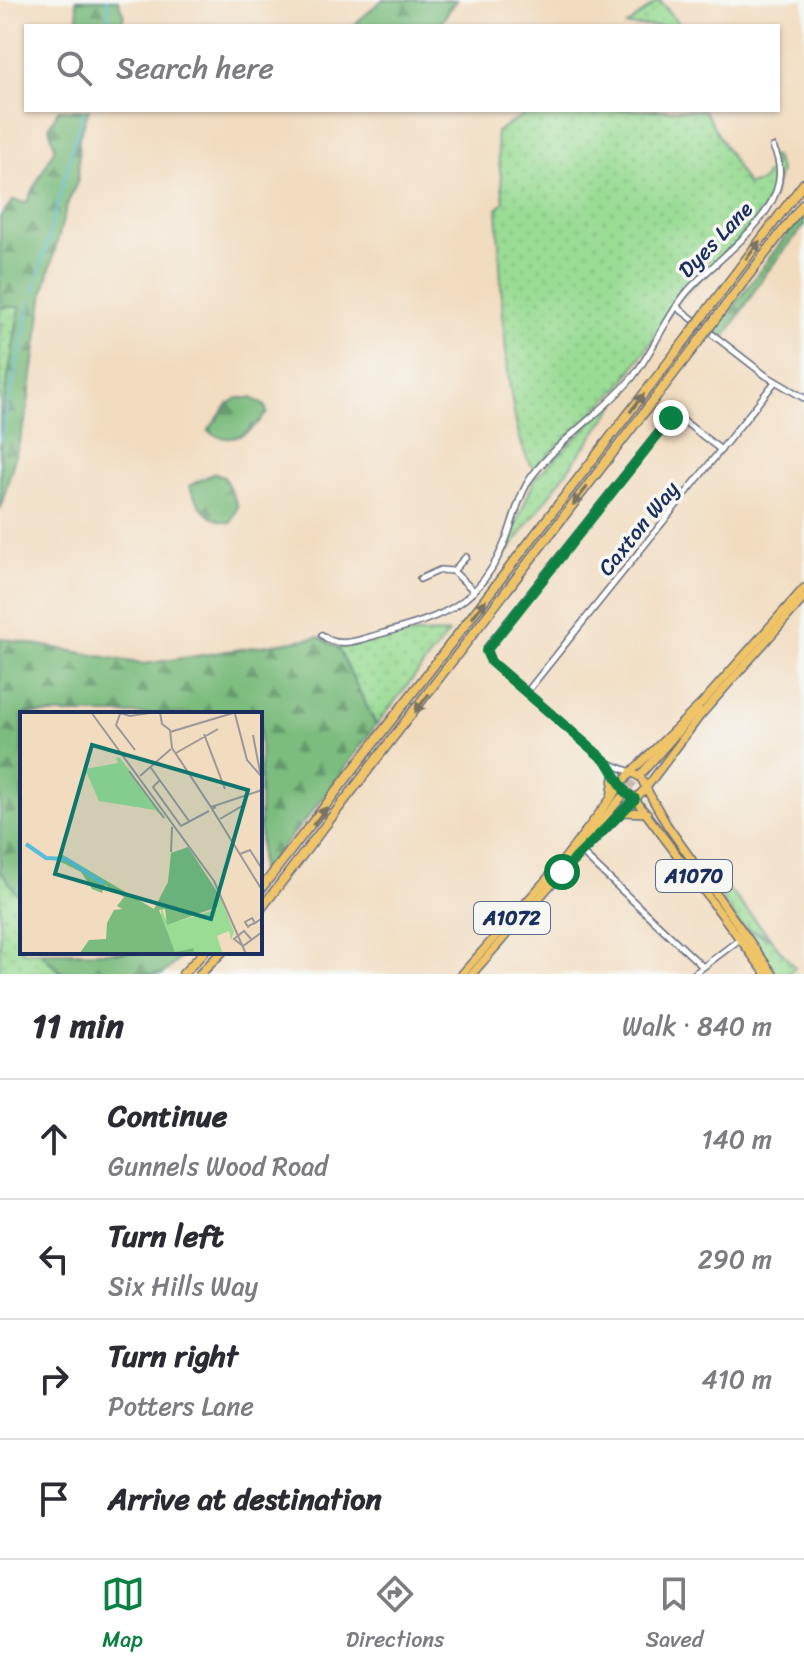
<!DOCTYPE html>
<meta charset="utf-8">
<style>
:root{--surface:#fff;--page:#f7f7f7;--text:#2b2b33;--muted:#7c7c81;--line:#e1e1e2;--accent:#0b8043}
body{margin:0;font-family:Sriracha,sans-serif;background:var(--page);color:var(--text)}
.stop{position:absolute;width:24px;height:24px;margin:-18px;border:6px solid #0b8043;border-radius:50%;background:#fff}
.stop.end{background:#0b8043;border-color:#fff;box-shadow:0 2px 8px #0008}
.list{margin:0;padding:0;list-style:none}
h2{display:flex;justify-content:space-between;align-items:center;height:104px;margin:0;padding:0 32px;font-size:34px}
h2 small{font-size:26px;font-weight:400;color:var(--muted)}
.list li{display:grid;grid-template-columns:52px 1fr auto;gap:24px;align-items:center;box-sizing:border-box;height:120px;padding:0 32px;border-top:2px solid var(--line)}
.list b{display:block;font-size:30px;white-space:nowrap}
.list p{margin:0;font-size:26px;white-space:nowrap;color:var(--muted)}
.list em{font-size:26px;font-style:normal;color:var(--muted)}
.icon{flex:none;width:44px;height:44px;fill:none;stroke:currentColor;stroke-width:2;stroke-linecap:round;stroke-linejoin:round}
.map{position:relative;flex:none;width:804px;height:974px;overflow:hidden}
.search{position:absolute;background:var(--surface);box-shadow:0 2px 6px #0004;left:24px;right:24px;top:24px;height:88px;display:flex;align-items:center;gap:20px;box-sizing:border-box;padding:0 28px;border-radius:0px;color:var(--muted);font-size:30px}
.sheet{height:584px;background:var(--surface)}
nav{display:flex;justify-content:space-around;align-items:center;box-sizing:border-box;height:112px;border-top:2px solid var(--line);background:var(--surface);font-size:22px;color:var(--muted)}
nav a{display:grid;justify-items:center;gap:4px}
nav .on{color:var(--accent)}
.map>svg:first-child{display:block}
</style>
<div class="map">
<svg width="804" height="974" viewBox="0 0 804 974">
<defs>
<pattern id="grass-dots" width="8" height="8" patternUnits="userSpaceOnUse" patternTransform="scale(2)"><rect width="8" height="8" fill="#9adc94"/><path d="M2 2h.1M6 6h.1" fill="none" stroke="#84bd82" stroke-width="1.8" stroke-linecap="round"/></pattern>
<pattern id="forest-firs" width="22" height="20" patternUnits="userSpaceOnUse" patternTransform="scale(2)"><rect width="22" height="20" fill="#7bbc7e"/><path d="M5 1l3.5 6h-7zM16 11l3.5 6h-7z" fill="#64996a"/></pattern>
</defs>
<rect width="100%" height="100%" fill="#f6f6f2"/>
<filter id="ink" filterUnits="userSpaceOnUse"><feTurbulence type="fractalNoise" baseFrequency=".0125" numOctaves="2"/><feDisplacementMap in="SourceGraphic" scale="16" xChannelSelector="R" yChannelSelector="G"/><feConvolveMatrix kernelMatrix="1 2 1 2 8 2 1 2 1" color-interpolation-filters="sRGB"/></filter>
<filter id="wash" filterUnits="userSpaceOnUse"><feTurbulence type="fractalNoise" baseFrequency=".006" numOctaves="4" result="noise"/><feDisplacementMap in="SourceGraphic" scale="32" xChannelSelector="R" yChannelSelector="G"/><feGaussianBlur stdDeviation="1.8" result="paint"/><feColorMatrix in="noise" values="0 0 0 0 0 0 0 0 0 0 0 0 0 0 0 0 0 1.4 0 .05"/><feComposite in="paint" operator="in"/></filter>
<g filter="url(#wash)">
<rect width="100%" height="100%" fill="#f2dcbf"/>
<g fill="url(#grass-dots)" stroke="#5a8679" stroke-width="2">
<polygon points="659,0 681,26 627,26"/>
<path d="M533,110H704L747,185L761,182L774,164L770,155L775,157L780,171L772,198L752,227L681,298L620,387L534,469C503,435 501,261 497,209L504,202L496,136V132Z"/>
<polygon points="0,307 20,307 0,424"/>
<polygon points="615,399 619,400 501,561 535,478"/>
<polygon points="449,633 376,725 338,648 415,634"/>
<polygon points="0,870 22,900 22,952 40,952 63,974 0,974"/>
<polygon points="722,882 769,936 742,927 719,895"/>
<polygon points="745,929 771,939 795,968 787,974 776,974"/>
</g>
<g fill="url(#forest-firs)" stroke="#4b766e" stroke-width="2">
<polygon points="76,0 118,0 124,16 120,26 79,26"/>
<polygon points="382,0 456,0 439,26 353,26"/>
<polygon points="58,110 89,110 79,137 78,180 67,205 44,291 26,418 0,510 0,424 20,307 0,307 0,217 13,200 26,203 55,148 49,127"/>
<polygon points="804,212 804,226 766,273 723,340 713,333"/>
<path d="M238,398H252L265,406L267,413C250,433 232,448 208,431L228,404Z"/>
<path d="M214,473L224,477L238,506L231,523C206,520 200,507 189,486Z"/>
<polygon points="319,637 338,648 376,725 319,804 260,873 260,714 22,714 22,900 0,870 0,638 144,664"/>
<polygon points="40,952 187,952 163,974 63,974"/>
</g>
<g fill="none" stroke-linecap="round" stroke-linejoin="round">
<g stroke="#59bcd8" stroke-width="2">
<polyline points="107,0 110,26"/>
<polyline points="33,294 83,110"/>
<polyline points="0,440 31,301"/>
</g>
</g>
</g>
<g filter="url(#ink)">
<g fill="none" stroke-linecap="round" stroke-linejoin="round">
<polyline stroke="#c7b9ac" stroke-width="7" stroke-dasharray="7 3.5" stroke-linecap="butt" points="623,795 641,774"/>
<defs>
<g id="minor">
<polyline points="677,307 765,375 804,398"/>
<polyline points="453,571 466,557"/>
<polyline points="420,579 440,570 453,571 474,591"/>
<path d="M322,635C338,650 361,639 380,634C445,616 480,605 507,537C514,518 520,492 532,476C560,439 602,413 632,378C653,352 665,318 687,292C718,255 804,205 773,147"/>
<polyline points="526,693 775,382"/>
<polyline points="631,772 608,763 526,693 491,662 487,647 668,420 681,419 721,450"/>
<polyline points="582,853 702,966"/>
<polyline points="694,974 740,939"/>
</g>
<g id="major">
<polyline points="631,772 701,704 804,588"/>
<polyline points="642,773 698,709"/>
<polyline points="611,798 614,777"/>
<polyline points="622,812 647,813"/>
<polyline points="569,860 621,798"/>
<polyline points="462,974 561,863 631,772 641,778 646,788 635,799 621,787"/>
<polyline points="472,974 562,872 635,799 766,974"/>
<polyline points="773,974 667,825 646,788 700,716 804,598"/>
</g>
<g id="highway">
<polyline points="706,312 804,183"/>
<polyline points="716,318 804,203"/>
<polyline points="260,890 687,338"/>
<polyline points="260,910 696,345"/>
<polyline points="183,974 204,952"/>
<polyline points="200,974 222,952"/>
</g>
</defs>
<use href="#minor" stroke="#666c80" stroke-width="8"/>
<use href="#major" stroke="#666c80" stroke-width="10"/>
<use href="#highway" stroke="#666c80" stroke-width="11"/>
<use href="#minor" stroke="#fff" stroke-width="5"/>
<use href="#major" stroke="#efc469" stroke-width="7"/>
<use href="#highway" stroke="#efc469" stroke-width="8"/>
<defs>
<g id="highway-bridge">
<polyline points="687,338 706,312"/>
<polyline points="696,345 716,318"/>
</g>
</defs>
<use href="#highway-bridge" stroke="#666c80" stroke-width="11" stroke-linecap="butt"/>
<use href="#highway-bridge" stroke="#efc469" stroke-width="8"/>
</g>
<defs><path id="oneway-solid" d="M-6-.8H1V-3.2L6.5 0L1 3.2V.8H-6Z" transform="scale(2)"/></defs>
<g fill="#7a7263">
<use href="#oneway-solid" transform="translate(753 250) rotate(-53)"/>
<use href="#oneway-solid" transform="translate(637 403) rotate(-53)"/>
<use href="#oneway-solid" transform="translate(580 496) rotate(128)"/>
<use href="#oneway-solid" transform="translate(479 609) rotate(-53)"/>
<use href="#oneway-solid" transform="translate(422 703) rotate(127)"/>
<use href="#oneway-solid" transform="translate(320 816) rotate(-52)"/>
</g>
</g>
<g fill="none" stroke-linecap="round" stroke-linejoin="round" filter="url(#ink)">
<polyline stroke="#0b8043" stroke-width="10" points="562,872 635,799 626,793 608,763 491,662 486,651 671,418"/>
</g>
<g text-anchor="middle" stroke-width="7" stroke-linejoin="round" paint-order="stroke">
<g fill="#f6f6f2" stroke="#5d6b8a" stroke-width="2">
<rect x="656" y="860" width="76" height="32" rx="6"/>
<rect x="474" y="902" width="76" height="32" rx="6"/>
</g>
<g font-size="20" font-weight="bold" fill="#1b2f5e">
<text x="694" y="883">A1070</text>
<text x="512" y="925">A1072</text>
</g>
<g font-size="22" fill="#1b2f5e" stroke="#f6f6f2">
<text transform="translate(715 239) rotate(-46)" y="8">Dyes Lane</text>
<text transform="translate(638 528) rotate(-51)" y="8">Caxton Way</text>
</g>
</g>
<g transform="translate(20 712)">
<rect width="242" height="242" fill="#f2dcbf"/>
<path d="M96,45L100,46L147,108L135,98L79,89L65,57L98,51ZM200,184L214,220L211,228L209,219L197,224L203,242L155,240L141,209V195L148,212L189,200L197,195Z" fill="#9adc94"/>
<path d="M168,135L200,184L197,195L147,213L145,197L139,198L155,240L174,236L173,242H59L69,228L86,227L87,211L94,198L102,197L97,194L104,185L85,173L82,181L72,177L61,160L33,146L43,143L134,197L148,170L151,141Z" fill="#7bbc7e"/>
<path fill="none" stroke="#59bcd8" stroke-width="4" d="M6,132L26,146L46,147L83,171"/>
<path fill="none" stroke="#9c9798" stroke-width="2" d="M71,0L194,169L226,242M97,0L110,4L136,0M140,0L142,12L150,18L152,36L191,95L242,78M100,2L96,13L115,38M215,2L227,48L242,65M150,20L213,1M184,22L205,77M233,23L240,60M156,41L198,17M131,56L169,109M109,59L144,106M120,64L151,37M140,68L133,75L161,114L189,99M196,95L192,97L242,178M200,107L222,94M151,140L152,115M220,142L230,138L242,157M235,211L232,206L225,210L228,215L230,213L235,211L241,207M231,227L224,219L214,227L223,234L242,220"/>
<path fill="#0f766e" fill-opacity="0.15" stroke="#0f766e" stroke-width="4" d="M72,33L228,78L191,207L35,162Z"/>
<rect width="242" height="242" fill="none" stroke="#1b2f5e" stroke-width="4"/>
</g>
</svg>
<div class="stop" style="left:562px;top:872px"></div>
<div class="stop end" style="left:671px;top:418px"></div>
<div class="search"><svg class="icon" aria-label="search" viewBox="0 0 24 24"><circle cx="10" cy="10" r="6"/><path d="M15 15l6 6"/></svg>Search here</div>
</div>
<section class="sheet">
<h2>11 min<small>Walk · 840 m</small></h2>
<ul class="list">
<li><svg class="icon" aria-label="ahead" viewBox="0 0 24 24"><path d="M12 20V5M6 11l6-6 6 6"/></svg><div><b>Continue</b><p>Gunnels Wood Road</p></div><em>140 m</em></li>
<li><svg class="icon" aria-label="left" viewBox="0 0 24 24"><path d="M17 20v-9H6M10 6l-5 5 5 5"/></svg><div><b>Turn left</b><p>Six Hills Way</p></div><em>290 m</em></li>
<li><svg class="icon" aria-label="right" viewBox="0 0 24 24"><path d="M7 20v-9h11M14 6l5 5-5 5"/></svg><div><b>Turn right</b><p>Potters Lane</p></div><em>410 m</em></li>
<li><svg class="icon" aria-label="arrive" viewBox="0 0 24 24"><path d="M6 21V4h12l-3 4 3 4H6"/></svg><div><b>Arrive at destination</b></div></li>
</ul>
</section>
<nav>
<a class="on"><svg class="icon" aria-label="map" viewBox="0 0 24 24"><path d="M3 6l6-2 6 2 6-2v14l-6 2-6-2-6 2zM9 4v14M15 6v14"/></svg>Map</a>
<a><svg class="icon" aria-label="directions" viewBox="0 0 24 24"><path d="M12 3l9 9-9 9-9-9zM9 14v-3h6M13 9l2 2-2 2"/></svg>Directions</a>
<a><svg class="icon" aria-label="saved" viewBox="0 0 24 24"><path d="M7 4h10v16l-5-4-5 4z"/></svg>Saved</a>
</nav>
